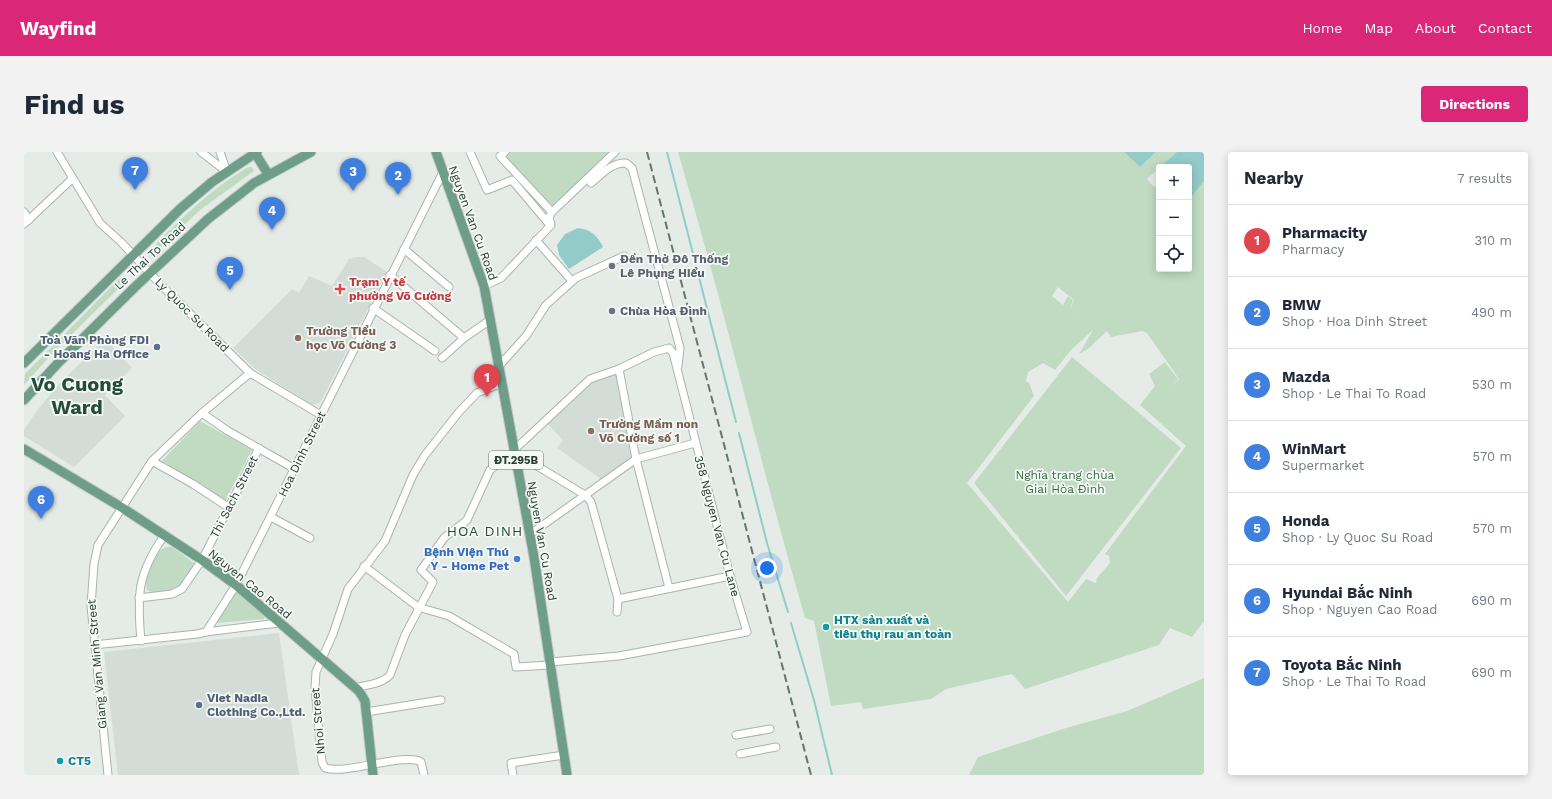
<!DOCTYPE html>
<meta charset="utf-8">
<style>
:root{--surface:#fff;--page:#f2f2f3;--text:#1f2937;--muted:#747a83;--line:#e0e1e3;--accent:#db2777}
body{margin:0;font-family:"Work Sans",sans-serif;background:var(--page);color:var(--text)}
.controls{position:absolute;right:12px;top:12px;display:grid;overflow:hidden;border-radius:4px;box-shadow:0 2px 10px #0003}
.controls button{width:36px;height:36px;display:grid;place-items:center;padding:0;border:0;border-bottom:1px solid var(--line);background:var(--surface);color:var(--text);font:20px sans-serif}
.you{position:absolute;left:743px;top:416px;width:14px;height:14px;margin:-10px;border:3px solid #fff;border-radius:50%;background:#1a73e8;box-shadow:0 0 0 6px #1a73e833}
.badge{display:grid;place-items:center;width:26px;height:26px;border-radius:50%;background:var(--accent);color:#fff;font-size:13px;font-weight:700}
.pin{position:absolute;translate:-50% -33px;filter:drop-shadow(0 1px 2px #0008)}
.pin::after{content:'';position:absolute;top:21px;width:14px;height:12px;background:inherit;clip-path:polygon(0 0,100% 0,50% 100%)}
.list{margin:0;padding:0;list-style:none}
h2{display:flex;justify-content:space-between;align-items:center;height:52px;margin:0;padding:0 16px;font-size:17px}
h2 small{font-size:13px;font-weight:400;color:var(--muted)}
.list li{display:grid;grid-template-columns:26px 1fr auto;gap:12px;align-items:center;box-sizing:border-box;height:72px;padding:0 16px;border-top:1px solid var(--line)}
.list b{display:block;font-size:15px;white-space:nowrap}
.list p{margin:0;font-size:13px;white-space:nowrap;color:var(--muted)}
.list em{font-size:13px;font-style:normal;color:var(--muted)}
.icon{flex:none;width:22px;height:22px;fill:none;stroke:currentColor;stroke-width:2;stroke-linecap:round;stroke-linejoin:round}
.map{position:relative;flex:none;width:1180px;height:623px;overflow:hidden;border-radius:4px}
header{display:flex;align-items:center;gap:24px;box-sizing:border-box;height:56px;padding:0 20px;background:var(--accent);color:#fff}
header strong{font-size:19px}
nav{display:flex;gap:22px;margin-inline-start:auto;font-size:14px}
.intro{display:flex;align-items:center;justify-content:space-between;box-sizing:border-box;height:96px;padding:0 24px}
h1{margin:0;font-size:28px}
.button{padding:10px 18px;border-radius:4px;background:var(--accent);color:#fff;font-size:14px;font-weight:700}
main{display:flex;gap:24px;padding:0 24px}
aside{flex:1;background:var(--surface);border-radius:4px;box-shadow:0 2px 10px #0003}
.map>svg:first-child{display:block}
</style>
<header>
<strong>Wayfind</strong>
<nav><a>Home</a><a>Map</a><a>About</a><a>Contact</a></nav>
</header>
<div class="intro"><h1>Find us</h1><a class="button">Directions</a></div>
<main>
<div class="map">
<svg width="1180" height="623" viewBox="0 0 1180 623">
<rect width="100%" height="100%" fill="#e5ece7"/>
<g fill="#d3dcd6">
<polygon points="332,105 340,105 363,120 296,251 288,253 231,217 209,196 268,137 275,141 285,124 308,134 325,107"/>
<polygon points="81,187 108,216 81,243 101,264 50,315 0,284 0,278 14,257 36,231"/>
<polygon points="595,221 609,306 577,327 533,296 539,288 522,270 566,229"/>
<polygon points="255,481 275,623 94,623 80,500"/>
</g>
<g fill="#c0dbc2" fill-rule="evenodd">
<polygon points="484,0 589,0 528,55 480,3"/>
<path d="M654,0H1100L1116,15L1132,0H1153L1123,27L1129,34L1135,37V117H1165V48L1180,29V469L1168,485L1146,476L1135,493L1001,537L988,522L922,537L907,547L839,557L837,550L807,554L790,469L781,466C736,311 700,154 654,0ZM1034,135L1050,148L1046,158L1050,161L1046,158L1049,148L1044,144L1039,153L1028,144ZM1069,178L1055,202L1064,197L1083,179L1087,185L1118,179L1123,181L1155,227L1149,233L1154,227L1141,210L1125,222L1131,234L1116,253L1162,294L1081,402L1085,404L1086,411L1073,426L1072,431L1062,427L1044,450L943,331L1010,244L1005,231L1002,229L1004,220L1019,211L1031,218L1048,197Z"/>
<path d="M224,15H228L230,19L176,58L138,94L135,96L132,95V92C160,63 189,36 224,15Z"/>
<polygon points="97,125 102,126 101,130 26,204 0,233 1,222"/>
<polygon points="1048,205 1157,296 1042,444 950,331"/>
<polygon points="176,269 228,298 201,349 138,309"/>
<path d="M142,395H148L171,412C167,418 162,428 156,433C148,439 132,443 123,438C120,423 127,401 142,395Z"/>
<polygon points="211,439 241,464 240,467 192,471"/>
<polygon points="1180,526 1180,623 945,623 954,605 1042,576 1103,559"/>
</g>
<g fill="#93cbc8">
<polygon points="1100,0 1132,0 1116,15"/>
<polygon points="1153,0 1180,0 1180,29 1165,48 1165,15 1136,15"/>
<path d="M554,76C566,77 574,84 579,95L545,117L535,103L533,93L541,82Z"/>
</g>
<g fill="none" stroke-linecap="round" stroke-linejoin="round">
<g stroke="#93cbc8" stroke-width="2">
<polyline points="643,0 712,270"/>
<polyline points="715,281 743,391 764,460"/>
<polyline points="767,471 790,548 808,623"/>
</g>
<defs>
<g id="minor">
<polyline points="33,0 76,71 97,90 138,134 226,221 297,263"/>
<polyline points="177,0 203,20"/>
<polyline points="196,0 203,20"/>
<polyline points="446,0 463,38 488,28 525,72"/>
<polyline points="481,0 476,4 528,60"/>
<path d="M567,31C577,23 588,10 602,11L608,16L656,196L654,214"/>
<polyline points="0,60 5,68"/>
<polyline points="0,72 48,27"/>
<polyline points="512,88 548,129"/>
<polyline points="380,97 425,135"/>
<polyline points="366,123 440,186 466,168"/>
<polyline points="460,134 477,126 527,73 525,65 528,60 591,0"/>
<polyline points="349,156 411,199"/>
<polyline points="418,206 440,186"/>
<polyline points="475,214 502,184 522,153 552,126 600,104"/>
<polyline points="595,217 612,307 645,436"/>
<polyline points="178,261 204,279 271,317"/>
<polyline points="490,298 566,227 595,217 630,200 645,196 649,201 706,424 723,480 595,504 526,510"/>
<polyline points="128,309 169,332 204,355"/>
<polyline points="247,365 286,386"/>
<polyline points="505,383 612,307 671,291"/>
<polyline points="340,414 394,455 425,464 490,502 492,515 526,513"/>
<polyline points="115,446 148,442 158,437 178,408 235,296"/>
<polyline points="594,447 706,424"/>
<polyline points="182,480 255,471"/>
<path d="M117,489C113,444 113,422 140,384"/>
<polyline points="70,493 173,482 182,480 212,433 418,22"/>
<path d="M330,536C342,533 358,532 366,523L381,483L409,430L397,418L420,386L443,368L466,318L490,300L561,343L567,350L594,447L593,460"/>
<polyline points="342,560 417,548"/>
<polyline points="712,583 746,577"/>
<polyline points="716,602 752,595"/>
<polyline points="84,623 67,454 70,412 74,393 128,309 178,261 226,221"/>
<path d="M400,623L397,610C382,600 322,623 301,616L298,610L291,536L292,520L309,482L324,437L361,389L389,323L401,303L435,260L453,241L478,231"/>
<polyline points="489,623 487,611 540,603"/>
</g>
<g id="major">
<polyline points="412,0 460,134 510,405 543,623"/>
<polyline points="231,1 244,22"/>
<polyline points="0,211 156,57 188,30 233,0"/>
<polyline points="0,248 35,210 112,134 184,67 230,31 287,0"/>
<polyline points="0,297 97,355 178,408 212,433 335,539 341,549 349,623"/>
</g>
</defs>
<use href="#minor" stroke="#a8b4ad" stroke-width="9"/>
<use href="#major" stroke="#c2c8c6" stroke-width="11"/>
<use href="#minor" stroke="#fff" stroke-width="7"/>
<use href="#major" stroke="#6e9d88" stroke-width="9"/>
<polyline stroke="#61776d" stroke-width="2" stroke-dasharray="8 4" stroke-linecap="butt" points="623,0 787,623"/>
</g>
<g fill="#6b7280" stroke="#f5f9f6" stroke-width="1.5">
<circle cx="588" cy="114" r="4"/>
<circle cx="588" cy="159" r="4"/>
</g>
<path fill="#e0444e" stroke="#f5f9f6" stroke-width="1.5" d="M314 131h4v4h4v4h-4v4h-4v-4h-4v-4h4z"/>
<g fill="#8d6e63" stroke="#f5f9f6" stroke-width="1.5">
<circle cx="274" cy="186" r="4"/>
<circle cx="567" cy="279" r="4"/>
</g>
<g fill="#5c6f8a" stroke="#f5f9f6" stroke-width="1.5">
<circle cx="133" cy="195" r="4"/>
<circle cx="175" cy="553" r="4"/>
</g>
<circle fill="#3f7fe0" stroke="#f5f9f6" stroke-width="1.5" cx="493" cy="407" r="4"/>
<g fill="#0f9aa8" stroke="#f5f9f6" stroke-width="1.5">
<circle cx="802" cy="475" r="4"/>
<circle cx="36" cy="609" r="4"/>
</g>
<g text-anchor="middle" stroke-width="3.5" stroke-linejoin="round" paint-order="stroke">
<rect fill="#f5f9f6" stroke="#64756d" stroke-width="1" x="465" y="299" width="54" height="18" rx="3"/>
<g font-size="11" font-weight="bold" fill="#263c32">
<text x="492" y="312">ĐT.295B</text>
</g>
<g font-size="12" fill="#263c32" stroke="#f5f9f6">
<text transform="translate(449 71) rotate(70)" y="4">Nguyen Van Cu Road</text>
<text transform="translate(126 104) rotate(-43)" y="4">Le Thai To Road</text>
<text transform="translate(168 163) rotate(45)" y="4">Ly Quoc Su Road</text>
<text transform="translate(278 302) rotate(-64)" y="4">Hoa Dinh Street</text>
<text transform="translate(210 345) rotate(-63)" y="4">Thi Sach Street</text>
<text transform="translate(693 374) rotate(75)" y="4">358 Nguyen Van Cu Lane</text>
<text transform="translate(518 389) rotate(80)" y="4">Nguyen Van Cu Road</text>
<text transform="translate(226 432) rotate(39)" y="4">Nguyen Cao Road</text>
<text transform="translate(73 512) rotate(-95)" y="4">Giang Van Minh Street</text>
<text transform="translate(294 569) rotate(-95)" y="4">Nhoi Street</text>
</g>
<g font-size="12" font-weight="bold" fill="#5b616d" stroke="#f5f9f6" text-anchor="start">
<text x="596" y="111">Đền Thờ Đô Thống<tspan x="596" dy="14">Lê Phụng Hiểu</tspan></text>
<text x="596" y="163">Chùa Hòa Đình</text>
</g>
<g font-size="12" font-weight="bold" fill="#be3a42" stroke="#f5f9f6" text-anchor="start">
<text x="325" y="134">Trạm Y tế<tspan x="325" dy="14">phường Võ Cường</tspan></text>
</g>
<g font-size="12" font-weight="bold" fill="#785e54" stroke="#f5f9f6" text-anchor="start">
<text x="282" y="183">Trường Tiểu<tspan x="282" dy="14">học Võ Cường 3</tspan></text>
<text x="575" y="276">Trường Mầm non<tspan x="575" dy="14">Võ Cường số 1</tspan></text>
</g>
<g font-size="12" font-weight="bold" fill="#4e5e75" stroke="#f5f9f6" text-anchor="end">
<text x="125" y="192">Toà Văn Phòng FDI<tspan x="125" dy="14">- Hoang Ha Office</tspan></text>
<text x="183" y="550" text-anchor="start">Viet Nadia<tspan x="183" dy="14">Clothing Co.,Ltd.</tspan></text>
</g>
<g font-size="12" fill="#356f40" stroke="#f5f9f6">
<text x="1041" y="327">Nghĩa trang chùa<tspan x="1041" dy="14">Giai Hòa Đình</tspan></text>
</g>
<g font-size="12" font-weight="bold" fill="#366cbe" stroke="#f5f9f6" text-anchor="end">
<text x="485" y="404">Bệnh Viện Thú<tspan x="485" dy="14">Y - Home Pet</tspan></text>
</g>
<g font-size="12" font-weight="bold" fill="#0d838f" stroke="#f5f9f6" text-anchor="start">
<text x="810" y="472">HTX sản xuất và<tspan x="810" dy="14">tiêu thụ rau an toàn</tspan></text>
<text x="44" y="613">CT5</text>
</g>
<g font-size="14" letter-spacing="1" fill="#244c3a" stroke="#f5f9f6">
<text x="461" y="384">HOA DINH</text>
</g>
<g font-size="20" font-weight="bold" fill="#244c3a" stroke="#f5f9f6">
<text x="53" y="239">Vo Cuong<tspan x="53" dy="23">Ward</tspan></text>
</g>
</g>
</svg>
<div class="controls">
<button>+</button>
<button>−</button>
<button><svg class="icon" aria-label="locate" viewBox="0 0 24 24"><circle cx="12" cy="12" r="6"/><path d="M12 2v4M12 18v4M2 12h4M18 12h4"/></svg></button>
</div>
<div class="you"></div>
<div class="pin badge" style="left:463px;top:245px;background:#e0444e">1</div>
<div class="pin badge" style="left:374px;top:43px;background:#3f7fe0">2</div>
<div class="pin badge" style="left:329px;top:39px;background:#3f7fe0">3</div>
<div class="pin badge" style="left:248px;top:78px;background:#3f7fe0">4</div>
<div class="pin badge" style="left:206px;top:138px;background:#3f7fe0">5</div>
<div class="pin badge" style="left:17px;top:367px;background:#3f7fe0">6</div>
<div class="pin badge" style="left:111px;top:38px;background:#3f7fe0">7</div>
</div>
<aside>
<h2>Nearby<small>7 results</small></h2>
<ul class="list">
<li><span class="badge" style="background:#e0444e">1</span><div><b>Pharmacity</b><p>Pharmacy</p></div><em>310 m</em></li>
<li><span class="badge" style="background:#3f7fe0">2</span><div><b>BMW</b><p>Shop · Hoa Dinh Street</p></div><em>490 m</em></li>
<li><span class="badge" style="background:#3f7fe0">3</span><div><b>Mazda</b><p>Shop · Le Thai To Road</p></div><em>530 m</em></li>
<li><span class="badge" style="background:#3f7fe0">4</span><div><b>WinMart</b><p>Supermarket</p></div><em>570 m</em></li>
<li><span class="badge" style="background:#3f7fe0">5</span><div><b>Honda</b><p>Shop · Ly Quoc Su Road</p></div><em>570 m</em></li>
<li><span class="badge" style="background:#3f7fe0">6</span><div><b>Hyundai Bắc Ninh</b><p>Shop · Nguyen Cao Road</p></div><em>690 m</em></li>
<li><span class="badge" style="background:#3f7fe0">7</span><div><b>Toyota Bắc Ninh</b><p>Shop · Le Thai To Road</p></div><em>690 m</em></li>
</ul>
</aside>
</main>
